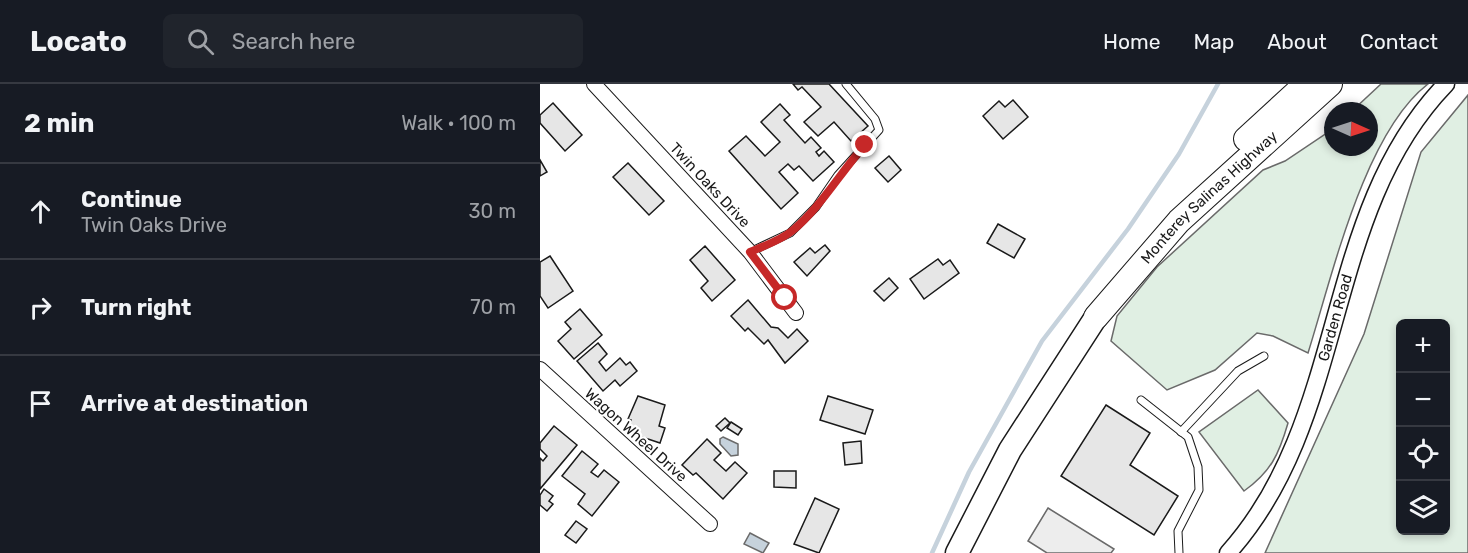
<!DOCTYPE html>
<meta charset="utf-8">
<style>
:root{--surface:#171b24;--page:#20242c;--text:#f1f3f6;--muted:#9ea1a6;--line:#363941}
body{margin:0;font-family:Rubik,sans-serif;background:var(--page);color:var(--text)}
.controls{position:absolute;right:18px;bottom:18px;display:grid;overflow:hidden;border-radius:9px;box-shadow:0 3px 9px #0003}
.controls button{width:54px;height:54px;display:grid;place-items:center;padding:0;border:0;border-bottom:2px solid var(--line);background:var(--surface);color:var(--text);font:30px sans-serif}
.compass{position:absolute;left:784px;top:18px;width:54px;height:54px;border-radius:50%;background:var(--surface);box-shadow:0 3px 9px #0003;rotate:93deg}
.stop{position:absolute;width:18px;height:18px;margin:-14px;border:4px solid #c62828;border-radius:50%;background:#fff}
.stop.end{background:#c62828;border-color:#fff;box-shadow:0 2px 6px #0008}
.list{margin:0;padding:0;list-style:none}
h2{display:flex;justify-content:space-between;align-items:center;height:78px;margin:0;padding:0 24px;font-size:26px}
h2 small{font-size:20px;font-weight:400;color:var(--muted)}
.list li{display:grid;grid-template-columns:39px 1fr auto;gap:18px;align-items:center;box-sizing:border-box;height:96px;padding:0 24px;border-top:2px solid var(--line)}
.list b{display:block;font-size:22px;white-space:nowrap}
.list p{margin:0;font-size:20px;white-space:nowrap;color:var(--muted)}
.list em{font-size:20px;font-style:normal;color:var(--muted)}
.icon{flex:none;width:33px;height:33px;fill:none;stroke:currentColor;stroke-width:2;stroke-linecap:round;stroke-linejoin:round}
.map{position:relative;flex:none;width:928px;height:469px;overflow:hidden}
header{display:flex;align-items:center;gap:36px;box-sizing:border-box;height:84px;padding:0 30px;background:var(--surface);border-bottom:2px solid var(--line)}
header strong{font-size:28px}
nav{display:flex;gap:33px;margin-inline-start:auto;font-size:21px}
.search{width:420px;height:54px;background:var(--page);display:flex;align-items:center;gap:15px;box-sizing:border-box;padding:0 21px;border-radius:9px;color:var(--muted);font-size:22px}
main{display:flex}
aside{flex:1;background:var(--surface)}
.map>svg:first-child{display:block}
</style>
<header>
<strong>Locato</strong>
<div class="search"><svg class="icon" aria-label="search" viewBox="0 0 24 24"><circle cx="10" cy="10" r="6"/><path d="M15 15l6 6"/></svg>Search here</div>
<nav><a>Home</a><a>Map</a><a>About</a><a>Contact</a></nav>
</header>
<main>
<aside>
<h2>2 min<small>Walk · 100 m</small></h2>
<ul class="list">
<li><svg class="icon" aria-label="ahead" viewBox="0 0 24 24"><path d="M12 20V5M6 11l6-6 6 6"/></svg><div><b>Continue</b><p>Twin Oaks Drive</p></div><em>30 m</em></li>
<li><svg class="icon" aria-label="right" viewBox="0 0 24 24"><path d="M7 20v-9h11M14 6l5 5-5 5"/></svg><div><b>Turn right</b></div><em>70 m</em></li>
<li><svg class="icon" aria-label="arrive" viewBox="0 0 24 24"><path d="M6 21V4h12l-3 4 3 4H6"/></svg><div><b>Arrive at destination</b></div></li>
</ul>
</aside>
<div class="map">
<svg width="928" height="469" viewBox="0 0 928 469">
<rect width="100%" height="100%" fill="#fff"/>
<g fill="#e0efe3" stroke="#6a6a6a" stroke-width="1.5" fill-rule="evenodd">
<path d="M841,0H888C824,49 792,193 768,269L733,252L717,249L675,286L627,306L571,257L577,232L617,183L723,86L745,77L793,45V63H829V27H812Z"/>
<path d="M928,11V469H725L824,250L881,68ZM860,240H906V446H860Z"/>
<path d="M718,306L748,339C739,370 731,388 704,407L659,348Z"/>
</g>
<polygon fill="#ededed" stroke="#6a6a6a" stroke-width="1.5" points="508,424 574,465 571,469 507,469 488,457"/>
<g fill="#c6d2dc" stroke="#6a6a6a" stroke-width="1.5">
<polygon points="183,353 198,360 198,371 191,372 180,360 180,355"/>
<polygon points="210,449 229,459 223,469 204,460"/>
</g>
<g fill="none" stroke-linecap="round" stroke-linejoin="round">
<polyline stroke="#c6d2dc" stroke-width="4.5" points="392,469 429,388 502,257 588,145 639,70 678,0"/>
</g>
<g fill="#e6e6e6" stroke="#1a1a1a" stroke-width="1.5">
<polygon points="253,0 289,0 328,42 311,57 294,38 278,52 264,38 281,23 262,3 258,6"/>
<polygon points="473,16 488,33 463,55 443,32 459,17 465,23"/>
<polygon points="13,19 42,51 25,67 0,39 0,31"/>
<polygon points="240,20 250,31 244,36 265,59 271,53 281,64 276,68 279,72 284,67 294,78 273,97 259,82 254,86 248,80 239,88 258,109 241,125 189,67 206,52 225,72 240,58 221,38"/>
<polygon points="349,72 361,86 348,98 335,84"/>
<polygon points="0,76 7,88 0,92"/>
<polygon points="88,79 124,117 109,131 73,93"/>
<polygon points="458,140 485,155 474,174 447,159"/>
<polygon points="285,161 290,167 267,192 254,178 270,164 275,169"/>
<polygon points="165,162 195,196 172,217 161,204 168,197 150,176"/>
<polygon points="10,172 33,207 8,224 0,212 0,178"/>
<polygon points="398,175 403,181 410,176 419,189 384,215 370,195"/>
<polygon points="349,194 358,204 344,217 334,207"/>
<polygon points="208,216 231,243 238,244 248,254 257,245 268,257 245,279 228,256 224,260 208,244 205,247 191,232"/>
<polygon points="40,225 62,251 34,275 18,257 31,245 25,238"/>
<polygon points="58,259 67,270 59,278 66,287 80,274 86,281 90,278 97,287 80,302 75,296 63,307 37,277"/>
<polygon points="98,312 125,321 119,342 125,344 120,359 87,348 91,336 88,335"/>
<polygon points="288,312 333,326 325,350 280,336"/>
<polygon points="566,321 610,349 590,381 638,412 614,451 521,392"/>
<polygon points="185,334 190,339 181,347 176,342"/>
<polygon points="191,338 202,345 198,351 187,344"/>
<polygon points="14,342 37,361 0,405 0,374 3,377 7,372 0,365 0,359"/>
<polygon points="167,355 181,369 174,376 186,387 195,378 207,389 183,415 156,389 153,391 142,381"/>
<polygon points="321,357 322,379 305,381 303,359"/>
<polygon points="42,367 58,380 51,388 58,393 64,386 79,398 52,432 38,420 45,410 22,392"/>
<polygon points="234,387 256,387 256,404 234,403"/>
<polygon points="4,405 13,412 9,417 13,420 7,427 0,421 0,411"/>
<polygon points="275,414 299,425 279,469 254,460"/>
<polygon points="36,437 47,445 36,459 25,451"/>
</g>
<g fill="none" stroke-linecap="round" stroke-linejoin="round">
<defs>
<g id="service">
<polyline points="210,168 250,149 276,123 298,91 339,46 335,35 306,0"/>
<polyline points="601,316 648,353 658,383 659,406 638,447 639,469"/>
<polyline points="641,348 698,287 724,272"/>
</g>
<g id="minor">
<polyline points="54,0 210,168 256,229"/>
<polyline points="0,285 170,440"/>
</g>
<g id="tertiary">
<path id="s1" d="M688,469C810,334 780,130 906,0"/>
</g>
<polyline id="trunk" points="417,469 470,366 556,233"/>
<g id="motorway">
<polyline points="706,55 766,0"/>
<path id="s2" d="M556,233L639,137L790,0"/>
</g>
</defs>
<use href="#service" stroke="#1a1a1a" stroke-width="9"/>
<use href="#minor" stroke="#1a1a1a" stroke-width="16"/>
<use href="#tertiary" stroke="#1a1a1a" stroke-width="19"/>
<use href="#trunk" stroke="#1a1a1a" stroke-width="25"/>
<use href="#motorway" stroke="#1a1a1a" stroke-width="26"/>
<use href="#service" stroke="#fff" stroke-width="7"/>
<use href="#minor" stroke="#fff" stroke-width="14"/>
<use href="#tertiary" stroke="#fff" stroke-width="16"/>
<use href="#trunk" stroke="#fff" stroke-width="22"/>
<use href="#motorway" stroke="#fff" stroke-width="24"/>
</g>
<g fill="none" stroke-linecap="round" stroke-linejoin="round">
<path stroke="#c62828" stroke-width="8" d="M245,214L210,168C224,162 241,156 252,147C281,123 300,89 325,61"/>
</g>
<g text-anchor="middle" stroke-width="4.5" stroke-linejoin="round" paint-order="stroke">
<g font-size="15" fill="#1a1a1a" stroke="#fff">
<text transform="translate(170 101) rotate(47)" y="5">Twin Oaks Drive</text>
<text dy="5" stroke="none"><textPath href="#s2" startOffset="165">Monterey Salinas Highway</textPath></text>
<text dy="5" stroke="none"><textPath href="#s1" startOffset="261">Garden Road</textPath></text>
<text transform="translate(96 351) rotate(42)" y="5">Wagon Wheel Drive</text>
</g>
</g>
</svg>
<div class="controls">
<button>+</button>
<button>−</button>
<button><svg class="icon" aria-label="locate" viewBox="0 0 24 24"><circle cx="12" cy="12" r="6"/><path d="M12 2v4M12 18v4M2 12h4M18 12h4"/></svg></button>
<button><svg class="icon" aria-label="layers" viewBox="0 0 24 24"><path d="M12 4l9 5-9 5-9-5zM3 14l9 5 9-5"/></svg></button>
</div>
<svg class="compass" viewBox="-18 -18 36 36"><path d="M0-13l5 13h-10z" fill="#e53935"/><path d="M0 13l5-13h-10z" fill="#9ea1a6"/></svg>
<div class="stop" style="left:245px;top:214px"></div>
<div class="stop end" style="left:325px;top:61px"></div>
</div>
</main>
